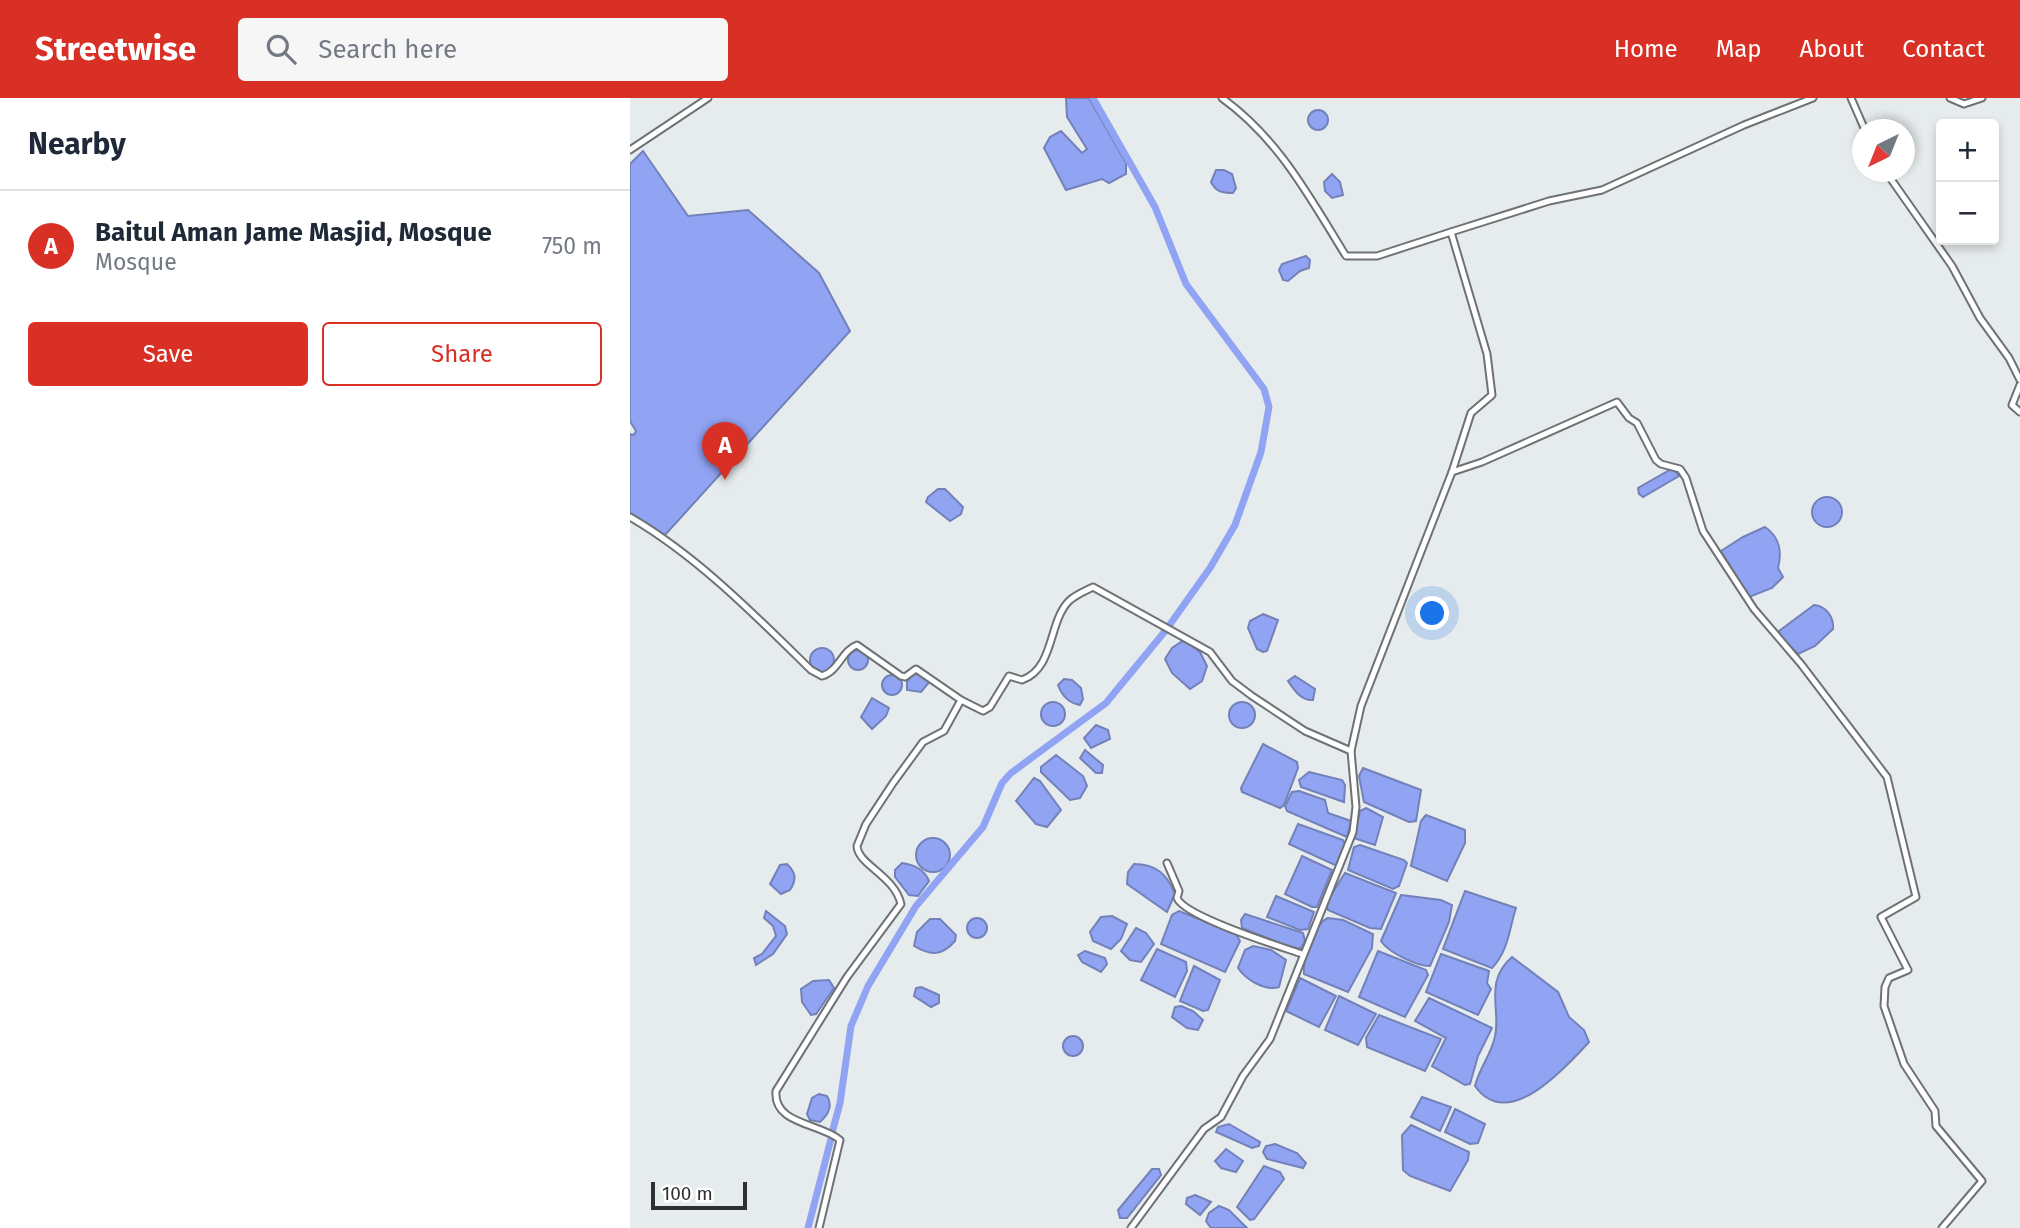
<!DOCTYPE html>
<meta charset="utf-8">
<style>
:root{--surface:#fff;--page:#f6f6f7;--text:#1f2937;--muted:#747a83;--line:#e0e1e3;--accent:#d93025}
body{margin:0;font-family:"Fira Sans",sans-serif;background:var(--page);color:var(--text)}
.controls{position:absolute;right:21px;top:21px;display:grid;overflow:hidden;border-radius:7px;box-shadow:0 4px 10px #0003}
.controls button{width:63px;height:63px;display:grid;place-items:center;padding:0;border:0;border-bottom:2px solid var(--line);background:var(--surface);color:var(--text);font:35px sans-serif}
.compass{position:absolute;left:1222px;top:21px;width:63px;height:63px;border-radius:50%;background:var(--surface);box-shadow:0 4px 10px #0003;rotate:223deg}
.scale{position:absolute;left:21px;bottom:18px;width:96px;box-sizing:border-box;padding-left:7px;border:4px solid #2e3030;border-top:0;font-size:19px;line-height:24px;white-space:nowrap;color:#2e3030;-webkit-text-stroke:5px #fff;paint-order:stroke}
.you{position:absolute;left:803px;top:516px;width:24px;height:24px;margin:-18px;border:5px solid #fff;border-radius:50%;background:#1a73e8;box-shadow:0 0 0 10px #1a73e833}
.badge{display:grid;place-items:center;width:46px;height:46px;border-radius:50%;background:var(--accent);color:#fff;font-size:23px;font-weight:700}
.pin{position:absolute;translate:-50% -58px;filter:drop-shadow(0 2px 4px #0008)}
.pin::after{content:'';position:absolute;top:37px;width:24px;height:21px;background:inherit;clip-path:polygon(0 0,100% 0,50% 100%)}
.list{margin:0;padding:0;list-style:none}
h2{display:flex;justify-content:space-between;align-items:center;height:91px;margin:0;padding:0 28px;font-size:30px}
h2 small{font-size:23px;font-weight:400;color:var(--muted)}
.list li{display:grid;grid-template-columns:46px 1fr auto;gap:21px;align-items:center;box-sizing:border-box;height:112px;padding:0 28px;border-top:2px solid var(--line)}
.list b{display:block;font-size:26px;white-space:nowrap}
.list p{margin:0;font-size:23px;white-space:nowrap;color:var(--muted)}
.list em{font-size:23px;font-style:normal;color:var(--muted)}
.actions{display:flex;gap:14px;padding:21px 28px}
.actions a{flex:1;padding:16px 0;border:2px solid var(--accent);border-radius:7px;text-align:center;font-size:24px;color:var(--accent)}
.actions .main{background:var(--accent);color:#fff}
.icon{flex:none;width:38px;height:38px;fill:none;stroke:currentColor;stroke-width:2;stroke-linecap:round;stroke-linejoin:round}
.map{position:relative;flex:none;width:1390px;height:1130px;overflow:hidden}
header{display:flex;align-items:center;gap:42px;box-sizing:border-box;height:98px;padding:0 35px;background:var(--accent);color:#fff}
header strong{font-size:33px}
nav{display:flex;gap:38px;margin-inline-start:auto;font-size:24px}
.search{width:490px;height:63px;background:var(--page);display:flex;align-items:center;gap:18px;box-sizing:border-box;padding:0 24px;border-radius:7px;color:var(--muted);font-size:26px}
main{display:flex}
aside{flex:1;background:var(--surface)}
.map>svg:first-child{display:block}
</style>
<header>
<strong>Streetwise</strong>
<div class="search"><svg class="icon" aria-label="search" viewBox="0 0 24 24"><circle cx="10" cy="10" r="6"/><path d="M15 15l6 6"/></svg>Search here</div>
<nav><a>Home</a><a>Map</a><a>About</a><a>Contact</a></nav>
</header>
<main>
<aside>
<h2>Nearby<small></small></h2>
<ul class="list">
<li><span class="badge">A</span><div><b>Baitul Aman Jame Masjid, Mosque</b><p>Mosque</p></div><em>750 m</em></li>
</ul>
<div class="actions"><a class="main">Save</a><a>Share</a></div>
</aside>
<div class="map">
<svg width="1390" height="1130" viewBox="0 0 1390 1130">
<rect width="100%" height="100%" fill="#e6ebed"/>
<g fill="#91a4f4" stroke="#7381b9" stroke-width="2">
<polygon points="436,0 459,0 496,65 496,76 479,85 472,81 436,92 414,50 420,39 431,33 452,55 457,51 437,19"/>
<circle cx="688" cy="22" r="10"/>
<polygon points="13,53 58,118 118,112 189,175 220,233 35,437 0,415 0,336 4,337 6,333 0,323 0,66"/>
<path d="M586,72H594L602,76L606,90L603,95C593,95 586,94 581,84Z"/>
<polygon points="702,76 710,84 713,97 702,100 695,93 694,84"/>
<polygon points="676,158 680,162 679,170 670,173 658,183 653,182 649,172 652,166"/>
<polygon points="1043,370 1049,378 1013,399 1009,396 1008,390"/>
<polygon points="308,391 315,391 333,409 331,416 320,423 296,404 298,399"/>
<circle cx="1197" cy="414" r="15"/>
<path d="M1135,429C1150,439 1152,455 1148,470L1153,479L1142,490L1119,499L1091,453L1113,439Z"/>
<path d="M1184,507C1196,508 1204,519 1203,531L1185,548L1168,556L1151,540L1149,533Z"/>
<polygon points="633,516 648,522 637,553 633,554 627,551 618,530 620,523"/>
<polygon points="554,542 570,554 577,568 572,583 560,591 542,575 535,561 542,550"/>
<circle cx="192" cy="562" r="12"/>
<circle cx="228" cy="562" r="10"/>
<polygon points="285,573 301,582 291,594 277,592 277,584"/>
<circle cx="262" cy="587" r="10"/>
<path d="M665,578L685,591L683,602C671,603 664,592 658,583Z"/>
<path d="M434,581L442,582L451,590L453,601L450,607C438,605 432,598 428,587Z"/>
<polygon points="242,600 259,610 256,618 242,631 231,619"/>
<circle cx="612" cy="617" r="13"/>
<circle cx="423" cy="616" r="12"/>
<polygon points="466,627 478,632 480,641 461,650 454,640"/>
<polygon points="633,646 667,664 668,670 654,707 650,710 612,694 611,690"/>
<polygon points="455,652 473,667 472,675 466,675 450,660"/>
<polygon points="426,657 453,678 457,688 450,700 440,702 411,674 411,669"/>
<polygon points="733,670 791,692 786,723 779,724 734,704 729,678"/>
<polygon points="679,674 712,682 715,687 714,704 671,689 669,682"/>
<polygon points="404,680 410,683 431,712 417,729 406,726 386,703"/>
<polygon points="669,693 695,702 698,715 721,723 717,739 657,713 655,708 662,694"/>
<polygon points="736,710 753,719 745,747 724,740 730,713"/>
<polygon points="796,717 835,732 835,745 817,783 781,768 791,723"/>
<polygon points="668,726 713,742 715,746 707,768 659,746"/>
<circle cx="303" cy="757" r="17"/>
<polygon points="730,747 774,762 777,765 769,788 763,791 718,772 724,749"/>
<polygon points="672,758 702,772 687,809 682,809 655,796"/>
<path d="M272,765C285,767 294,771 299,783L288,798L279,797L265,779V772Z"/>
<path d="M157,766C166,775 167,781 160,792L151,796L140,786L150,767Z"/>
<path d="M504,766C526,766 537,776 545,796L537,814L497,786L498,774Z"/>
<polygon points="715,775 766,795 751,831 740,830 698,812 696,805"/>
<path d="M835,793L886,810C879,831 879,852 862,870L813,851Z"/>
<path d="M771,797L811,802L822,807L819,824L800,868C786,868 758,854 751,843Z"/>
<polygon points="646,798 684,814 678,831 670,832 637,819"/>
<polygon points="136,813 155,828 157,836 143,856 126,867 124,860 132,856 146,838 143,828 134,820"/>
<polygon points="549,813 606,836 610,843 595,874 531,846 542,817"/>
<polygon points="615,816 673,835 675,843 671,850 665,851 612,830 611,822"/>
<polygon points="482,818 497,826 491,841 481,851 463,843 460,834 471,819"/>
<path d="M698,820L713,822L743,836L742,850L718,894L674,876C672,861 684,826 698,820Z"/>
<circle cx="347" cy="830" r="10"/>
<path d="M300,821H310L326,837L325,843C312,858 301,858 284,848L287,834Z"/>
<polygon points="506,830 516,835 524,846 511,864 500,862 491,853"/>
<path d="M623,848L641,852L656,862L649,889C635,893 616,882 608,870L615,852Z"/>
<polygon points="527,851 556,864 557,873 545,899 511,882"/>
<polygon points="455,853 475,860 477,866 471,874 452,864 448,857"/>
<polygon points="748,853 796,872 798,877 775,919 729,899"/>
<polygon points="811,856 859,873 857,885 861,891 848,917 796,894"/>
<path d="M882,859L928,894L939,919L954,932L959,944C936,969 878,1035 845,988C849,971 860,958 864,942C873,915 852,885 882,859Z"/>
<polygon points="564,868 590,882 578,912 573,913 550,903"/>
<polygon points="670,880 706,898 689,929 656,913"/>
<polygon points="199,882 204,890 186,916 181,917 172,904 171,891 183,883"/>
<polygon points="291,889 309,897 309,905 301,909 284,898 286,890"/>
<polygon points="709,898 746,916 728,947 695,932"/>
<polygon points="799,900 862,930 848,958 840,986 835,987 802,968 816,940 785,923"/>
<polygon points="551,908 563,913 573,922 568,932 557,930 542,919 545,909"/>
<polygon points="749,917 811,941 795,973 737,949 736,940"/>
<circle cx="443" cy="948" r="10"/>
<path d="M189,996L197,998C203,1008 199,1016 190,1024L180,1022L177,1016L182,1000Z"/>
<polygon points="792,999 821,1009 810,1033 781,1019"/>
<polygon points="825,1011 855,1026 848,1045 840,1046 815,1034"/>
<polygon points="599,1026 630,1044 629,1048 622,1050 586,1034 588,1029"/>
<polygon points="781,1027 839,1054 838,1062 820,1093 780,1078 773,1072 772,1037"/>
<polygon points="645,1046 667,1055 676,1065 673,1070 637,1061 633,1054 636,1048"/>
<polygon points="596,1051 613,1063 606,1074 591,1070 585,1063"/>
<polygon points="634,1068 650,1074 654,1081 624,1121 620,1122 607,1109"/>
<polygon points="522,1071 529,1071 531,1077 497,1120 490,1120 488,1112"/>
<polygon points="565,1097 581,1104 570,1117 556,1106 557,1100"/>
<polygon points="589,1108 599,1112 617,1130 581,1130 576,1123 579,1115"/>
</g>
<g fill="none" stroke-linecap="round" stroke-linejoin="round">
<g stroke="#91a4f4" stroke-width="7">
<polyline points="202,1035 210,1005 221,928 238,888 286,808 353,729 372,685 381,675 476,605 536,532 580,470 605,427 631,354 639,309 634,291 556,186 525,109 463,0"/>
<polyline points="178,1130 202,1037"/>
</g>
<defs>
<g id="street">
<path d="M592,0C649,41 680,100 716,158H747L821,134"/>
<polyline points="1221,0 1235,32"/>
<polyline points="1320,0 1334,6 1352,0"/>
<polyline points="0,52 78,0"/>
<polyline points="1256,74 1322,168 1350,220 1379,260 1390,282"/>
<polyline points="1390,287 1382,307 1390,314"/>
<polyline points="822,374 852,364 987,304 999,320 1007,325 1026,362 1031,366 1050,371 1056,380 1073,433 1124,511 1171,566 1257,679 1286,799 1251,819 1278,872 1259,880 1255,889 1254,908 1274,966 1305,1013 1306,1028 1352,1083 1312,1130"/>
<path d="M0,419C67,458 125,517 181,572L192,578C209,573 212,552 227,547L271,578L275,579L286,571L331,602L353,613L360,609L379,578L392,582C425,570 418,524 439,503C445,497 455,493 463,489L580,554L602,583L622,598L675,633L721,653"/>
<path d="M537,765L549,793L547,800C555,819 649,848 672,856"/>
<path d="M189,1130L210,1042C191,1025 143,1027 146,993L217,879L271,806C264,777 228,767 227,748L236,726L263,685L293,644L314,633L331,602"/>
<polyline points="501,1130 574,1031 591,1019 613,978 640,941 723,734 726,709 721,653 731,608 822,374 841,315 862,297 857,256 821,134 919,103 972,92 1114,27 1183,0"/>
</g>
</defs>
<use href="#street" stroke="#6e7274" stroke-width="9"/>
<use href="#street" stroke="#fff" stroke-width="5"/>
</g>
</svg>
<div class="controls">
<button>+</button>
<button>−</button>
</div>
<svg class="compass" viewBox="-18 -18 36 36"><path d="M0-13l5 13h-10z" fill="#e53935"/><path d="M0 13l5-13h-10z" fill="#747a83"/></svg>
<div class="scale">100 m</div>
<div class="you"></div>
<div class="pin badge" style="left:95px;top:382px">A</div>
</div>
</main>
